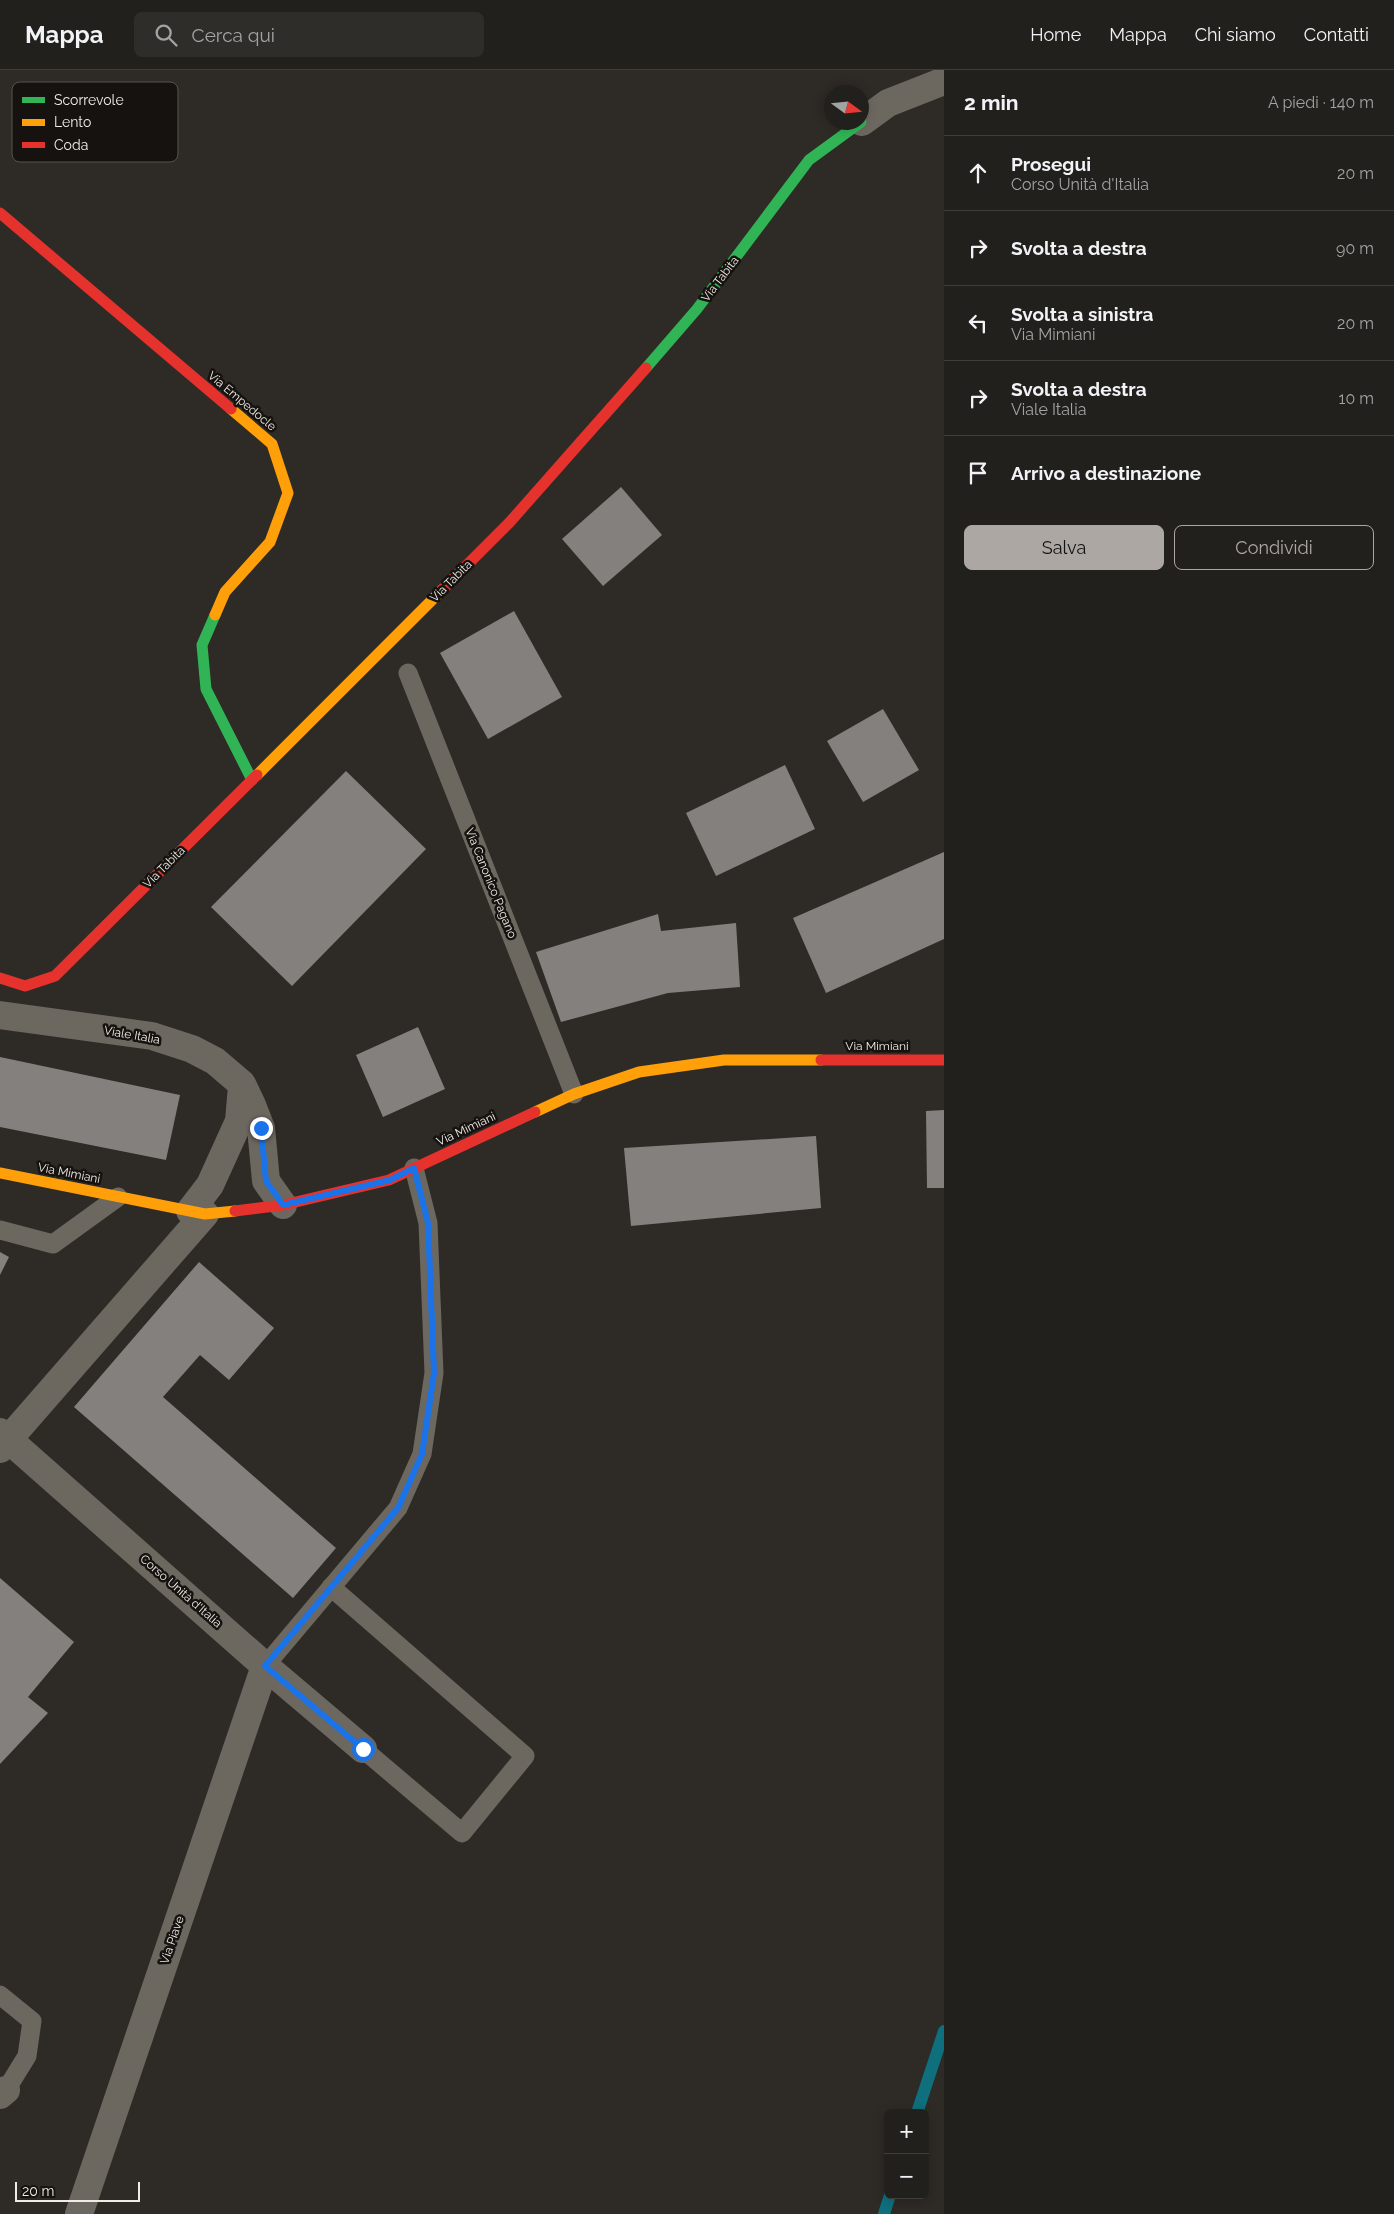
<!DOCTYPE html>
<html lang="it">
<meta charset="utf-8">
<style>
:root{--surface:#22201c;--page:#2e2d29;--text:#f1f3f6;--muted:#a2a3a3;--line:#3f3e3b;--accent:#aca7a3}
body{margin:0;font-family:Raleway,sans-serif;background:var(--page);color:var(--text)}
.controls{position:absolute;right:15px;bottom:15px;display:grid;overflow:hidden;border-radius:8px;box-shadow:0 2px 12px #0003}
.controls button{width:45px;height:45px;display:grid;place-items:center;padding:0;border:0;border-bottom:1px solid var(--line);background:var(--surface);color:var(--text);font:25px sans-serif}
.compass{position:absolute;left:824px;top:15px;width:45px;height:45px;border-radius:50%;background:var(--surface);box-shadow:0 2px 12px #0003;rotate:105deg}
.scale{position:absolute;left:15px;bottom:12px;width:125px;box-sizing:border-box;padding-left:5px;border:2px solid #f0ebe7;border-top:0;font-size:14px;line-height:18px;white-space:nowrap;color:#f0ebe7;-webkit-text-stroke:4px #16120f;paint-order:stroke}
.stop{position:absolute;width:15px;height:15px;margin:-11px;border:4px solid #1a73e8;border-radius:50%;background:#fff}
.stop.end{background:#1a73e8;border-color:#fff;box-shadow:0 1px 5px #0008}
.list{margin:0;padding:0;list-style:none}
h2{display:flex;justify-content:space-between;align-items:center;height:65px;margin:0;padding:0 20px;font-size:21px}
h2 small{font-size:16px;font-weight:400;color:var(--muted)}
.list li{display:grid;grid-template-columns:32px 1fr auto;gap:15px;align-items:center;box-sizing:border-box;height:75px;padding:0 20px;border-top:1px solid var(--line)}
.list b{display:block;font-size:19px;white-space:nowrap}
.list p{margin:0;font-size:16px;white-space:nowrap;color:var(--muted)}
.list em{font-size:16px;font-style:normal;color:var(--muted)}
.actions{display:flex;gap:10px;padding:15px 20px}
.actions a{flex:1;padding:11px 0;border:1px solid var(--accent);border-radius:8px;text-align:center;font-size:18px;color:var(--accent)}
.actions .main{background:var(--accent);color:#111}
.icon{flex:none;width:28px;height:28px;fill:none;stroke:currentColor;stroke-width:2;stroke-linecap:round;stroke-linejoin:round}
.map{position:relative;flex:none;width:944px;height:2144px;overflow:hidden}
header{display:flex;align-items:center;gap:30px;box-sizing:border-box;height:70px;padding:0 25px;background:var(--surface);border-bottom:1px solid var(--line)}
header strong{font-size:24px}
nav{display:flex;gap:28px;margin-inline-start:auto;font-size:18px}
.search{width:350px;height:45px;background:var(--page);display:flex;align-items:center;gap:12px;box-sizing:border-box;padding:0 18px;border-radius:8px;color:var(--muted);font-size:19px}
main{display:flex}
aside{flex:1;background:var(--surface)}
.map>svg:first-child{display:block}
</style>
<header>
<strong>Mappa</strong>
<div class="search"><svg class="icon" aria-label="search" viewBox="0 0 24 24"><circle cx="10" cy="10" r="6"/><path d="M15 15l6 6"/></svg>Cerca qui</div>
<nav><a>Home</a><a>Mappa</a><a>Chi siamo</a><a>Contatti</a></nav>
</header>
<main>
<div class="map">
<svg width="944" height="2144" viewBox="0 0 944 2144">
<rect width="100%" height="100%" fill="#2e2a26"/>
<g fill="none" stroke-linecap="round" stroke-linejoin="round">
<g stroke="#0f6f7d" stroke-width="12">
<polyline points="917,2043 944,1961"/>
<polyline points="884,2144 890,2125"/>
</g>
</g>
<g fill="#84807d">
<polygon points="621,417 662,465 603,516 562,469"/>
<polygon points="514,541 562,627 488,669 440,583"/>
<polygon points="883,639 919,700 863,732 827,671"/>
<polygon points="785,695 815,759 716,806 686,743"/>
<polygon points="346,701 426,779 292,916 211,837"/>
<polygon points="944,782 944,869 826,923 793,848"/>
<polygon points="658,844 661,861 736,853 740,917 668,923 561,952 536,882"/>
<polygon points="418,957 445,1019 383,1047 356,985"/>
<polygon points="0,987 180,1025 166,1090 0,1057"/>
<polygon points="944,1040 944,1118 927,1118 926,1041"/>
<polygon points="816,1066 821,1138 631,1156 624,1078"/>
<polygon points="0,1182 9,1187 0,1205"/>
<polygon points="199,1192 274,1258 229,1310 200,1285 163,1327 336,1478 293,1528 74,1337"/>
<polygon points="0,1508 74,1572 28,1627 48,1643 0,1694"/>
</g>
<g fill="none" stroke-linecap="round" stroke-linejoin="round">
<g stroke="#6c675f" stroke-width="19">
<polyline points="408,603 574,1024"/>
<polyline points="0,1160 53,1174 118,1127"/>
<polyline points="331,1517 525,1686 462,1763 363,1679"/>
<polyline points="265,1596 398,1438 422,1384 434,1303 428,1153 414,1098"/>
<polyline points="0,1925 32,1951 27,1986 6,2020"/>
</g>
<g stroke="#6c675f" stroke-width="28">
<polyline points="862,52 888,33 944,11"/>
<polyline points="0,945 152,966 192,979 215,991 242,1014 252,1035 261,1058 266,1111 283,1135"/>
<polyline points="190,1141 210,1115 239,1051 242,1016"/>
<polyline points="0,1362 265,1596 363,1679"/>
<polyline points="0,1379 205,1144"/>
<polyline points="0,2025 6,2020"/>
<polyline points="79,2144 265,1596"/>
</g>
<g stroke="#30b455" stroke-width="11">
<polyline points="646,298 697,239 809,90 861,52"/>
<polyline points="215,545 202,575 206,619 252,710"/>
</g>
<g stroke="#ff9f0a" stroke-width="11">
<polyline points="215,545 225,522 270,472 288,423 272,374 231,339"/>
<polyline points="257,705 443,519"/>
<polyline points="535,1042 574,1024 639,1002 724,990 821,990"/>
<polyline points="0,1103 205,1144 235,1141"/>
</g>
<g stroke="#e5322d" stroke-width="11">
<polyline points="0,143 231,339"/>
<polyline points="443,519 509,453 646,298"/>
<polyline points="0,908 25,916 55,906 257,705"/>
<polyline points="821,990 944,990"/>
<polyline points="235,1141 283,1135 389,1110 535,1042"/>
</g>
</g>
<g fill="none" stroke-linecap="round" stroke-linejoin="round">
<polyline stroke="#1a73e8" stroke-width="6" points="261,1058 266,1111 283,1135 390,1110 414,1098 428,1153 434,1303 422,1384 398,1438 265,1596 363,1679"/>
</g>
<g text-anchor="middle" stroke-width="5" stroke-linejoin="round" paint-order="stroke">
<g font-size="12" fill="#f0ebe7" stroke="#16120f">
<text transform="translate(720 209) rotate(-53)" y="4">Via Tabita</text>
<text transform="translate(242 331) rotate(40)" y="4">Via Empedocle</text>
<text transform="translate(451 511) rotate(-45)" y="4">Via Tabita</text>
<text transform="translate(164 797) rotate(-45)" y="4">Via Tabita</text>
<text transform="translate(491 813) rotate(68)" y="4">Via Canonico Pagano</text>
<text transform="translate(132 965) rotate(10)" y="4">Viale Italia</text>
<text x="877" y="980">Via Mimiani</text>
<text transform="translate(466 1059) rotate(-25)" y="4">Via Mimiani</text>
<text transform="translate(69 1103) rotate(11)" y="4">Via Mimiani</text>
<text transform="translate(181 1521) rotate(41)" y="4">Corso Unità d'Italia</text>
<text transform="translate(172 1870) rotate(-71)" y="4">Via Piave</text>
</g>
</g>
<rect x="12" y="12" width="166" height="80" rx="8" fill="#16120f" stroke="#575350" stroke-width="1"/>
<rect x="22" y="27" width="23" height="6" fill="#30b455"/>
<rect x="22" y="49" width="23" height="7" fill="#ff9f0a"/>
<rect x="22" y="72" width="23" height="6" fill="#e5322d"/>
<g font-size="14" fill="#f0ebe7">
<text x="54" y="35">Scorrevole</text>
<text x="54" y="57">Lento</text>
<text x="54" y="80">Coda</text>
</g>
</svg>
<div class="controls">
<button>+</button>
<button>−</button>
</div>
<svg class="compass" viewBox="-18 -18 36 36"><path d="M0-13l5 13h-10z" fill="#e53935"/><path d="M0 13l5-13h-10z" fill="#a2a3a3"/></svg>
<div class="scale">20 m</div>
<div class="stop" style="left:363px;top:1679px"></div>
<div class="stop end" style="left:261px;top:1058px"></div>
</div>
<aside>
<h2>2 min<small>A piedi · 140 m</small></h2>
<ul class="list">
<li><svg class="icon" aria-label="ahead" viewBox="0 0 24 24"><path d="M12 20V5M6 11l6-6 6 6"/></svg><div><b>Prosegui</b><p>Corso Unità d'Italia</p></div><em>20 m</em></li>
<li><svg class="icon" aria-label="right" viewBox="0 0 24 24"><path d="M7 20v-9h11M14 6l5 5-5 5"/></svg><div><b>Svolta a destra</b></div><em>90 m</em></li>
<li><svg class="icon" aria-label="left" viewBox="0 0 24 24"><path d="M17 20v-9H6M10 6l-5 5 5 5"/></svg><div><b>Svolta a sinistra</b><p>Via Mimiani</p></div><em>20 m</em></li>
<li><svg class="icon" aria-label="right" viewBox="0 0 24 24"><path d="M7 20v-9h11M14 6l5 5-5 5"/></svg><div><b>Svolta a destra</b><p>Viale Italia</p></div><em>10 m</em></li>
<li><svg class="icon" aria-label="arrive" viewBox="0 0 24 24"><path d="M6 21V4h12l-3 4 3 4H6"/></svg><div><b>Arrivo a destinazione</b></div></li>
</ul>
<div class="actions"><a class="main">Salva</a><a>Condividi</a></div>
</aside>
</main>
